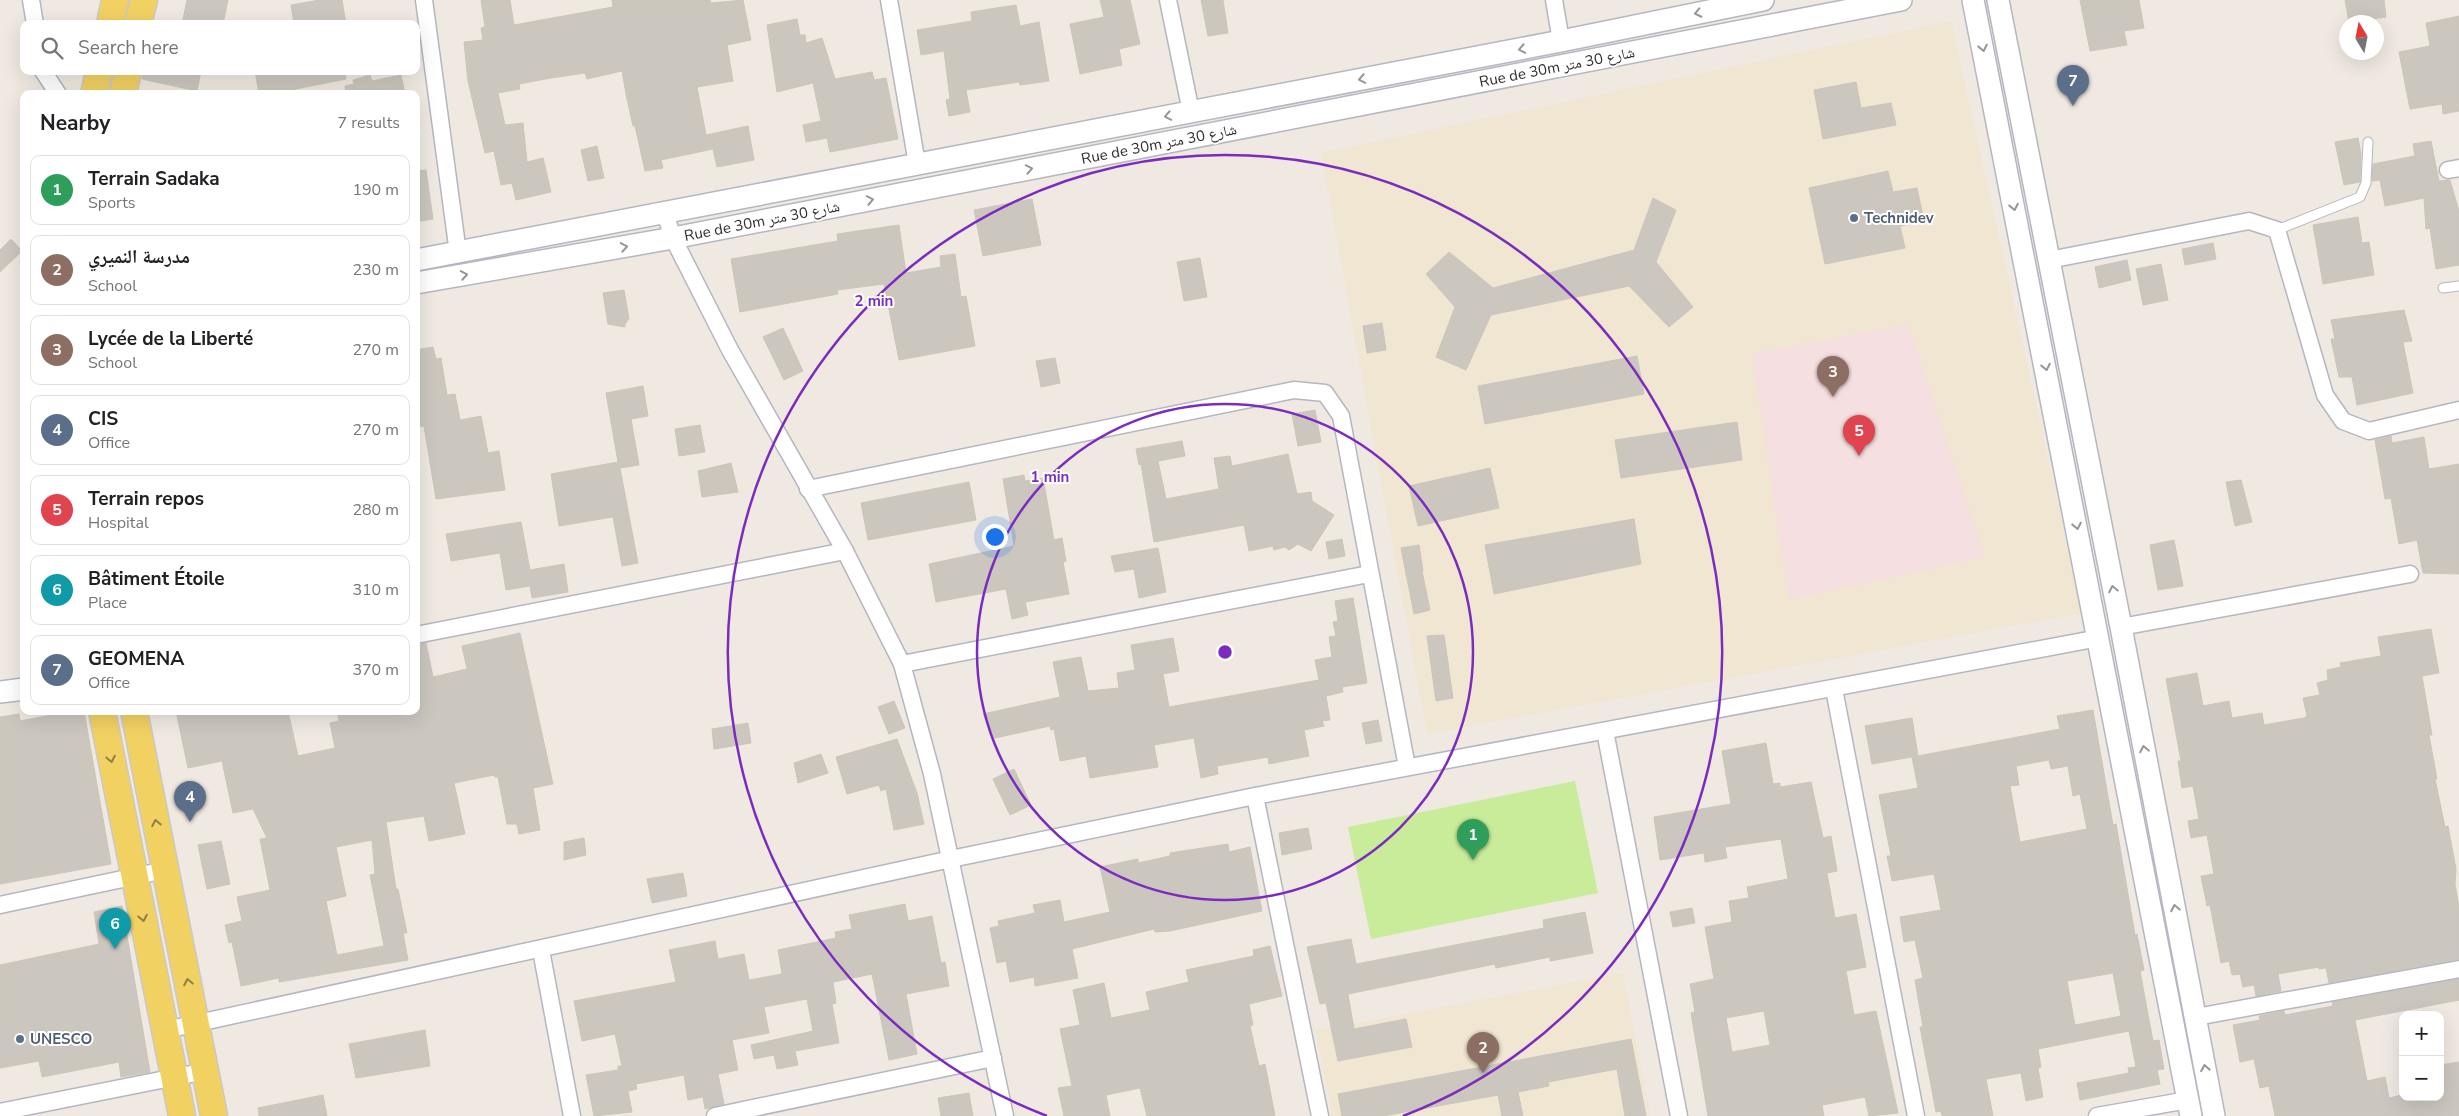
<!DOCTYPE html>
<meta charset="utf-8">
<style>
:root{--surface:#fff;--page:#f2f2f2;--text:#202124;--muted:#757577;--line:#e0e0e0;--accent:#0b8043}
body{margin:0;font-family:"Nunito Sans","Noto Naskh Arabic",sans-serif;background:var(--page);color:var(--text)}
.controls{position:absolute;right:15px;bottom:15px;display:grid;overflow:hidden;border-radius:10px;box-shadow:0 5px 20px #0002}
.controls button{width:45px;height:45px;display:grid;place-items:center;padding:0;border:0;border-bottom:1px solid var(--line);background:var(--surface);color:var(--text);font:25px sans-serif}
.compass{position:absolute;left:2339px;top:15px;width:45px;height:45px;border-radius:50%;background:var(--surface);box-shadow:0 5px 20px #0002;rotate:350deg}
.you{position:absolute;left:994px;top:536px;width:18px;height:18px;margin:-12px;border:4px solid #fff;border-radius:50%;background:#1a73e8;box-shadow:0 0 0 8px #1a73e833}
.badge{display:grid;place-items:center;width:32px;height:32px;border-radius:50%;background:var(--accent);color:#fff;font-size:16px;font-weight:700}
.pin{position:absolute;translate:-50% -41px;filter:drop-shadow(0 1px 2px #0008)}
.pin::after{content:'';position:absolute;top:26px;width:18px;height:15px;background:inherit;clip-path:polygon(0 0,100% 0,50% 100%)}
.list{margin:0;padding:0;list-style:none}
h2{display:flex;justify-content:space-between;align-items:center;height:65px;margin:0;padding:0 20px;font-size:21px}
h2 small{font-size:16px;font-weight:400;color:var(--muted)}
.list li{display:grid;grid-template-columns:32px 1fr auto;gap:15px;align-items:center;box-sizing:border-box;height:70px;margin:0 10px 10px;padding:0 10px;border:1px solid var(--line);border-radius:10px}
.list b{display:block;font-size:19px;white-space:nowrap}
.list p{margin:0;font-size:16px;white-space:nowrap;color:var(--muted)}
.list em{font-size:16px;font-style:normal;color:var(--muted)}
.icon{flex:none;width:28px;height:28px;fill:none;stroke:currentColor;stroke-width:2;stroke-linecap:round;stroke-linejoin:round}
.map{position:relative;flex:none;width:2459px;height:1116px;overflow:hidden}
.search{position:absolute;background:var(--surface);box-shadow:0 5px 20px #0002;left:20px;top:20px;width:400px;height:55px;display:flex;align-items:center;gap:12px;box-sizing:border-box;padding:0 18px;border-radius:10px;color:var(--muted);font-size:19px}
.panel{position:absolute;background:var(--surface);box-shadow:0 5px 20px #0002;left:20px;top:90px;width:400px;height:625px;border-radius:10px}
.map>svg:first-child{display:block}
</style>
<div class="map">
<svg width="2459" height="1116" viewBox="0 0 2459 1116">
<rect width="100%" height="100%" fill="#efe9e1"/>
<g fill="#f0e6d1">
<polygon points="1951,21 2082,613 1427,734 1321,153"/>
<polygon points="1623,973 1650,1116 1332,1116 1316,1031"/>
</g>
<polygon fill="#f5dfe0" points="1908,324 1985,557 1789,600 1752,354"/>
<polygon fill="#c9ec9a" points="1575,781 1598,893 1371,939 1348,827"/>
<g fill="#cbc7bf" stroke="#cbc5ba" fill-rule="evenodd">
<polygon points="187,0 228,0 223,24 182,24"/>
<polygon points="320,0 342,0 346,24 294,24 291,5"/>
<polygon points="481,0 510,0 514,25 613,7 612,0 710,0 711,3 743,0 751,40 727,45 733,81 697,87 706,135 748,126 754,160 717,167 713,149 661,160 663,168 645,171 635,126 633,126 626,94 622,71 587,79 585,73 551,78 519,84 520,89 498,93 505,125 523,123 527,162 543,158 551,192 516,200 512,183 501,185 494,151 485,153 468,81 464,42 483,40 481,28 485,27"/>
<polygon points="1100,0 1130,0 1140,44 1119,49 1122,65 1080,74 1070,24 1104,17"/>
<polygon points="1201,0 1223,0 1228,33 1208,36"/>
<polygon points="2080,0 2139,0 2144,28 2124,31 2127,45 2090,51"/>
<polygon points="2345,0 2384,0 2386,17 2349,22"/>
<polygon points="1016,5 1020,26 1039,22 1049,81 1020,85 1019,82 966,90 970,112 949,116 946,100 950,99 944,51 921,55 917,30 972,21 971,12"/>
<polygon points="2459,16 2459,111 2443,114 2442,104 2410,109 2399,52 2430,46 2426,23"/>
<polygon points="797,19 800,35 805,35 806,43 822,38 835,79 872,72 874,80 886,78 898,139 830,152 827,138 806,142 803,125 821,121 813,83 777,92 767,25"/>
<polygon points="143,71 201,71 197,91 142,79"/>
<polygon points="255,71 345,71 346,79 271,94 259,94"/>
<polygon points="370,75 372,81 401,75 405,94 346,94 345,86 354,84 353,80"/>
<polygon points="1856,82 1861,108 1891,103 1896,125 1823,139 1814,90"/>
<polygon points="2358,138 2361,154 2360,182 2344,185 2335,142"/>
<polygon points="2431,141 2439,181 2450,180 2459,211 2459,265 2436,269 2430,228 2426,229 2424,198 2385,206 2380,180 2372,181 2373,164 2415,156 2413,144"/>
<polygon points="597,146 604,178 588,181 581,150"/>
<polygon points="426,170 433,219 416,222 416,171"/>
<polygon points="1888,171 1893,192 1917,188 1924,221 1900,226 1905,248 1825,264 1809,188"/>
<polygon points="1653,198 1676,210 1656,262 1693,307 1669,327 1629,286 1491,315 1466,370 1436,357 1455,307 1426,274 1449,252 1493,288 1634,250"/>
<polygon points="1032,199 1041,245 983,256 974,210"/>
<polygon points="2358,217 2362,243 2369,242 2374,275 2323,284 2313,225"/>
<polygon points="899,225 906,273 941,267 940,256 955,254 961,297 966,296 975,346 899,360 884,284 837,290 838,294 740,312 731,259 838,241 837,234"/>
<polygon points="11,239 22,251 0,272 0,250"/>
<polygon points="2213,243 2216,259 2185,265 2182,249"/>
<polygon points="1200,258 1207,297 1184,301 1177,262"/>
<polygon points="2127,260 2131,280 2099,288 2095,267"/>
<polygon points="2161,264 2168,300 2143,305 2136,269"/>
<polygon points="624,290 629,319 625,324 625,327 608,324 603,293"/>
<polygon points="2404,310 2412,341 2403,342 2413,393 2357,405 2352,377 2339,377 2331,339 2335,339 2331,320"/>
<polygon points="1382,323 1386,350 1367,353 1363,326"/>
<polygon points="783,328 803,371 784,380 763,337"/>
<polygon points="433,347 436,359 441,358 447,395 455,394 460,420 481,416 488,453 499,451 505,490 436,499 424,426 416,427 416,350"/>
<polygon points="1637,356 1644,394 1485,424 1478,386"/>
<polygon points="1055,358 1060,383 1041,387 1036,361"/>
<polygon points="643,386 648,416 631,419 639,465 620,468 638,563 622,566 613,517 559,526 551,474 618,462 606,393"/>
<polygon points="1315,410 1321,442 1298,446 1292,414"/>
<polygon points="1737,422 1742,460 1621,478 1615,440"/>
<polygon points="700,425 705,452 679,456 675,429"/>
<polygon points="2391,436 2392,443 2424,437 2429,469 2459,464 2459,574 2423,573 2417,540 2399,544 2391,498 2385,499 2375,440"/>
<polygon points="1182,441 1185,456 1158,461 1166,499 1219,489 1214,458 1230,456 1232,466 1288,454 1297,494 1311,492 1312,501 1334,515 1311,551 1298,544 1289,550 1285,547 1274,550 1273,546 1249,551 1244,525 1154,542 1141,464 1139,465 1136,449"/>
<polygon points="731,463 738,492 702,497 698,471"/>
<polygon points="1490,468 1499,508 1418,526 1409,486"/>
<polygon points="1024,475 1025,481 1043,478 1054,540 1062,538 1066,561 1063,562 1069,594 1025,602 1028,615 1012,619 1006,589 936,602 929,564 1014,546 1003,479"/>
<polygon points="2241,480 2252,522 2235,526 2226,482"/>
<polygon points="969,482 976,520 868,540 861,503"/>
<polygon points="1634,519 1641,564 1494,594 1485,545"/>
<polygon points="521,522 530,570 564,564 568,592 532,598 530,586 506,590 500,553 451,561 446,534"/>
<polygon points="1342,539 1345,556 1329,559 1326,542"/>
<polygon points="2174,540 2183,586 2158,590 2150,545"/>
<polygon points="1419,545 1423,571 1422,571 1430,610 1414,614 1401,548"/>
<polygon points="1158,548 1166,592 1139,598 1134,569 1115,572 1111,556"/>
<polygon points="1353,598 1367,683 1342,687 1343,692 1326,696 1330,720 1322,721 1324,726 1304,730 1309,756 1269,764 1268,757 1217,766 1218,774 1201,778 1194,738 1154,745 1158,767 1090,778 1086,756 1060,761 1054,729 1051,730 1050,726 995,738 983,714 1060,697 1053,662 1081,657 1088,691 1119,688 1117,673 1135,670 1131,645 1173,638 1179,671 1163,674 1169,707 1319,680 1315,660 1332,657 1329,637 1336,636 1333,622 1338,621 1335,601"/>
<polygon points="2431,629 2439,673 2422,676 2432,735 2429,735 2437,779 2435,779 2445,827 2448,826 2456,869 2455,884 2459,907 2459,959 2329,983 2326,968 2319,969 2319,967 2278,974 2281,991 2256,996 2254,985 2243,987 2240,974 2232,975 2229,961 2221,963 2210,905 2207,906 2201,876 2214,874 2207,835 2191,838 2188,821 2199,819 2193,786 2182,788 2178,761 2181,761 2166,679 2197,673 2203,706 2229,701 2232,718 2262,713 2264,725 2304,718 2307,716 2303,698 2320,695 2317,683 2328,680 2327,670 2341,667 2340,663 2381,656 2378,637"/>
<path d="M520,633L553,784L533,788L540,830L519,834L517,824H507L498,777H495L494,775L454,783L465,834L429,841L424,816L386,822L396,889H398L407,933H403L408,960L279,982V978L241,986L232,942L229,943L225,925L242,921L237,897L270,890L260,839L267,838L253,809L233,813L222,761L188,768L176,711H288L298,756L335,748L330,723L339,721L337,711H416V645L426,643L433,677L467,669L462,646ZM372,840L375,874L370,875L384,946L337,955L326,901L346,896L336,847Z"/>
<polygon points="1444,635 1453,698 1436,701 1427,636"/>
<polygon points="894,701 905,728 889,734 878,707"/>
<path d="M2093,710L2113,825L2116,824L2135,935L2137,934L2144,970L2140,971L2153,1041L2159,1040L2164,1069L2157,1070L2160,1084L2080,1100L2077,1083L2129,1073L2128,1068L2136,1067L2129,1031L2038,1049L2041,1067L2038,1068L2043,1097L2026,1101L2021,1073L1986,1079L1993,1116H1942L1941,1111L1936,1112L1920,1027H1923L1915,980L1923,978L1915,940L1904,942L1900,917L1941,910L1934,874L1892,881L1887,856H1891L1879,795L1918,788L1912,757L1872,764L1865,726L1912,718L1918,756L2060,729L2057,716ZM2049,760L2051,769L2068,766L2073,796L2080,794L2087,829L2020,842L2010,786L2019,785L2016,766ZM2113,973L2121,1016L2075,1025L2067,981Z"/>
<polygon points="73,711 84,711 111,864 0,884 0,717 19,714 20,721"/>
<polygon points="1378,720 1382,741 1366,744 1362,723"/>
<polygon points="748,723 751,743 714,749 712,729"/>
<polygon points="897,739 917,793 924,824 894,830 886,789 881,791 879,785 847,794 836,757"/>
<path d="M1766,743L1773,784L1780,783V787L1811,782L1823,838L1831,836L1837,871L1827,873L1835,918L1856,914L1866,967L1846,971L1854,1015L1876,1011L1898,1113L1869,1116L1865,1097L1822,1105L1824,1116H1708L1691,1013L1695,1012L1690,984L1714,979L1705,927L1732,922L1729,901L1749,898L1747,887L1788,879L1781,839L1725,847L1727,858L1705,862L1704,853L1660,860L1654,817L1731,804L1722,751ZM1764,1011L1770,1045L1732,1052L1726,1018Z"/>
<polygon points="821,754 828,773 798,783 794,763"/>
<polygon points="1014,769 1031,805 1010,815 993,779"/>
<polygon points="1308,828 1312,849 1282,855 1279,833"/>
<polygon points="584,838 586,855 564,860 564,842"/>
<polygon points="221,841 230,884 207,889 198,845"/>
<polygon points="1228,844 1229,852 1250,847 1262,911 1170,931 1155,932 1154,929 1072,949 1078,978 1035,986 1034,977 1010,982 1006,961 997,963 990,928 999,926 998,921 1035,913 1033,905 1060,900 1064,922 1110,912 1100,867 1138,859 1138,863 1170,856 1170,853"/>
<polygon points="683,873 687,896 652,903 647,879"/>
<polygon points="905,904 908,921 932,916 941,963 945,962 949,986 906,994 917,1054 889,1060 872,974 833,982 836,1003 832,1004 839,1043 795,1051 798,1065 777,1069 774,1055 754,1059 751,1045 813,1031 807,999 764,1007 769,1033 732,1040 738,1070 718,1074 724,1104 705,1109 703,1097 688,1100 684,1075 636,1084 637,1089 628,1091 632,1112 594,1116 586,1075 618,1070 618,1066 622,1066 615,1034 582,1041 574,1001 676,982 669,950 715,941 718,959 744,954 749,980 782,974 778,950 836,938 835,932 852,929 849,915"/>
<polygon points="122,906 150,1072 121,1077 119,1062 42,1077 39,1061 0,1068 0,965 99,944 94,912"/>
<polygon points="1692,908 1695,923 1673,927 1670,912"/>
<polygon points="1585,912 1593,953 1550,961 1550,957 1496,968 1495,964 1348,994 1354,1029 1406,1019 1412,1047 1338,1061 1326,1003 1320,1004 1307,947 1351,939 1356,964 1544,928 1543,920"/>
<polygon points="1270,946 1282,996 1249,1004 1253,1025 1250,1026 1259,1066 1265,1064 1275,1116 1147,1116 1140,1088 1106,1095 1110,1116 1064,1116 1058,1088 1072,1086 1060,1029 1080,1025 1073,990 1104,983 1111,1018 1150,1010 1146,992 1189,982 1186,970 1254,956 1253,950"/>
<polygon points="2459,979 2459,1000 2355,1020 2367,1081 2385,1077 2389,1098 2402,1095 2403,1101 2421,1097 2440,1097 2440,1065 2459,1062 2459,1116 2275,1116 2269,1086 2260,1088 2254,1059 2240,1062 2233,1025 2260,1020 2259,1016 2284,1011 2285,1015 2333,1006 2332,1002"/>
<polygon points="425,1030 430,1066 356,1078 349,1044"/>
<polygon points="1631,1039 1646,1116 1625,1116 1617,1069 1548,1082 1549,1086 1518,1092 1523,1116 1502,1116 1498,1095 1383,1116 1342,1116 1338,1094"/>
<polygon points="969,1093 973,1116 941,1116 938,1098"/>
<polygon points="323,1095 327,1116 259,1116 258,1108"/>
</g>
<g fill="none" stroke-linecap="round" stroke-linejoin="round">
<defs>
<g id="service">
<polyline points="2277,230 2360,197 2366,183 2368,142"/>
<polyline points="2443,288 2459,286"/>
</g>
<g id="minor">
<polyline points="31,0 35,24"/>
<polyline points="424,0 458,253"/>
<polyline points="889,0 917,164"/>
<polyline points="1168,0 1191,112"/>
<polyline points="1554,0 1561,41"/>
<polyline points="43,71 58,94"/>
<polyline points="2448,170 2459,168"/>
<polyline points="665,213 673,238 730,350 845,551 902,664 932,774 1005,1116"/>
<polyline points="2049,260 2249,221 2277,230 2325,395 2343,421 2369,431 2459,410"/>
<polyline points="808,489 1294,390 1325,393 1341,416 1407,767"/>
<polyline points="2121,627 2410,574"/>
<polyline points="416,635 845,551"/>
<polyline points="902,664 1369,574"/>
<polyline points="1834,689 1916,1116"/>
<polyline points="1605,731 1679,1116"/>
<polyline points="1255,796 1320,1116"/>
<polyline points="0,905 165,870"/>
<polyline points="541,950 572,1116"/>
<polyline points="2196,1017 2459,969"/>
<polyline points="166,1030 951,859 1255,796 2099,638"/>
<polyline points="0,1112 206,1071"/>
<polyline points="715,1116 993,1058"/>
<polyline points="2097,1116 2188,1100"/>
</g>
<g id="tertiary">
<polyline points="1973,0 2191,1116"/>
<polyline points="1998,0 2121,627 2214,1116"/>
<polyline points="416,260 1561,41 1763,0"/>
<polyline points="416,283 673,238 1901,0"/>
<polyline points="0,692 24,689"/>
</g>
<g id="primary">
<polyline points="110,24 115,0"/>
<polyline points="138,24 144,0"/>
<polyline points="94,94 99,71"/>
<polyline points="123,94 128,71"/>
<polyline points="102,711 182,1116"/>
<polyline points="134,711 214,1116"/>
</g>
</defs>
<use href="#service" stroke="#b4b7c1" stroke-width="11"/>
<use href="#minor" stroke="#b4b7c1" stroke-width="19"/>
<use href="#tertiary" stroke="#b4b7c1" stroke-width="24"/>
<use href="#primary" stroke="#c9c9c9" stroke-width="29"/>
<use href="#service" stroke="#fff" stroke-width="9"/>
<use href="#minor" stroke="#fff" stroke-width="16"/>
<use href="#tertiary" stroke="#fff" stroke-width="21"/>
<use href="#primary" stroke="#f2d163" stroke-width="26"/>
</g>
<defs><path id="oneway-chevron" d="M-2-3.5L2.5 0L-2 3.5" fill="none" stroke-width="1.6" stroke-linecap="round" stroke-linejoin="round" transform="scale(1.25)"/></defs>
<g stroke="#969696">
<use href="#oneway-chevron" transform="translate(1698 13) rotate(168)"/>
<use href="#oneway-chevron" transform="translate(1983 48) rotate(79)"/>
<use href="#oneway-chevron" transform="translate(1522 49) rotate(169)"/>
<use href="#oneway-chevron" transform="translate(1362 79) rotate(169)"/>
<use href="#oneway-chevron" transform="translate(1168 116) rotate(169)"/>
<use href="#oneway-chevron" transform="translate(1029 169) rotate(-11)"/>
<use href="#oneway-chevron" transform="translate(870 200) rotate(-11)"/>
<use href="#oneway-chevron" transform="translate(2014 207) rotate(79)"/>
<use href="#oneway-chevron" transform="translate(624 247) rotate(-10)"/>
<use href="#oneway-chevron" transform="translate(464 275) rotate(-10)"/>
<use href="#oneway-chevron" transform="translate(2046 367) rotate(79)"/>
<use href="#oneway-chevron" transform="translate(2077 526) rotate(79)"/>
<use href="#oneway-chevron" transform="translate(2113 589) rotate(-101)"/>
<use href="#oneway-chevron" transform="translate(2144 749) rotate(-101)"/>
<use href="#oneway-chevron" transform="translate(2175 908) rotate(-101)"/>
<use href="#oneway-chevron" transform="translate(2205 1068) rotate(-100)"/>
</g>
<g stroke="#908048">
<use href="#oneway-chevron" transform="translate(111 759) rotate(79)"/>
<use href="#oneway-chevron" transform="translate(156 823) rotate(-101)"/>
<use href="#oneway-chevron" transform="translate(143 918) rotate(79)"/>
<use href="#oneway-chevron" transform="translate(188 982) rotate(-101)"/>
</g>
<g fill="none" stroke="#7b2cbf" stroke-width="2.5">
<circle cx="1225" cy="652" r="248"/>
<path d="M1047 1116A497 497 0 1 1 1403 1116"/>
</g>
<g fill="#5c6f8a" stroke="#fff" stroke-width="2">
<circle cx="1854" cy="218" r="5"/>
<circle cx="20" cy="1039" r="5"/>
</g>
<g text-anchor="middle" stroke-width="4" stroke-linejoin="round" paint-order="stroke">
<g font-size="15" fill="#2e2e2e" stroke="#fff">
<text transform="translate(1557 67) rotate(-11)" y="5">Rue de 30m شارع 30 متر</text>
<text transform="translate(1159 144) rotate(-11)" y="5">Rue de 30m شارع 30 متر</text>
<text transform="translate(762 221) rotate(-11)" y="5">Rue de 30m شارع 30 متر</text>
</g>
<g font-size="15" font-weight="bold" fill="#4e5e75" stroke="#fff" text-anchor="start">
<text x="1864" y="223">Technidev</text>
<text x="30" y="1044">UNESCO</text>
</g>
</g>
<circle cx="1225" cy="652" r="8" fill="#7b2cbf" stroke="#fff" stroke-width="2.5"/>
<g font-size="15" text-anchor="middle" font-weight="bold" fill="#7b2cbf" stroke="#fff" stroke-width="4" stroke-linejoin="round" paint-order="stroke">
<text x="874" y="306">2 min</text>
<text x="1050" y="482">1 min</text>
</g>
</svg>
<div class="controls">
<button>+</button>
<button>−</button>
</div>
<svg class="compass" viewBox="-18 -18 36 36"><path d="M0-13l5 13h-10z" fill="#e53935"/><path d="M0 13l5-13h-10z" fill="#757577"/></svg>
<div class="you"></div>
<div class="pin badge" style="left:1473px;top:860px;background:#2e9e5b">1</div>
<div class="pin badge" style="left:1483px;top:1073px;background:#8d6e63">2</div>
<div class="pin badge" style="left:1833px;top:397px;background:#8d6e63">3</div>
<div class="pin badge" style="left:190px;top:822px;background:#5c6f8a">4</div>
<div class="pin badge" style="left:1859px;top:456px;background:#e0444e">5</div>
<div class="pin badge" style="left:115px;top:949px;background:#0f9aa8">6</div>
<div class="pin badge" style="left:2073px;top:106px;background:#5c6f8a">7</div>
<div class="search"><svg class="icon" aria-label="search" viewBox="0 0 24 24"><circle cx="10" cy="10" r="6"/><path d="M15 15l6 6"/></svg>Search here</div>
<section class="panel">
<h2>Nearby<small>7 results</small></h2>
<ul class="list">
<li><span class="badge" style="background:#2e9e5b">1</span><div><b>Terrain Sadaka</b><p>Sports</p></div><em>190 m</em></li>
<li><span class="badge" style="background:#8d6e63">2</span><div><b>مدرسة النميري</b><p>School</p></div><em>230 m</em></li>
<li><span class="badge" style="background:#8d6e63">3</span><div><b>Lycée de la Liberté</b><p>School</p></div><em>270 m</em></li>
<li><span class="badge" style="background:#5c6f8a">4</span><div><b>CIS</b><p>Office</p></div><em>270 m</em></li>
<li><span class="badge" style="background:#e0444e">5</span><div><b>Terrain repos</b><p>Hospital</p></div><em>280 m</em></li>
<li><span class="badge" style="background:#0f9aa8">6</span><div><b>Bâtiment Étoile</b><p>Place</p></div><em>310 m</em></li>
<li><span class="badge" style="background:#5c6f8a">7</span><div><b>GEOMENA</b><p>Office</p></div><em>370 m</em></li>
</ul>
</section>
</div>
